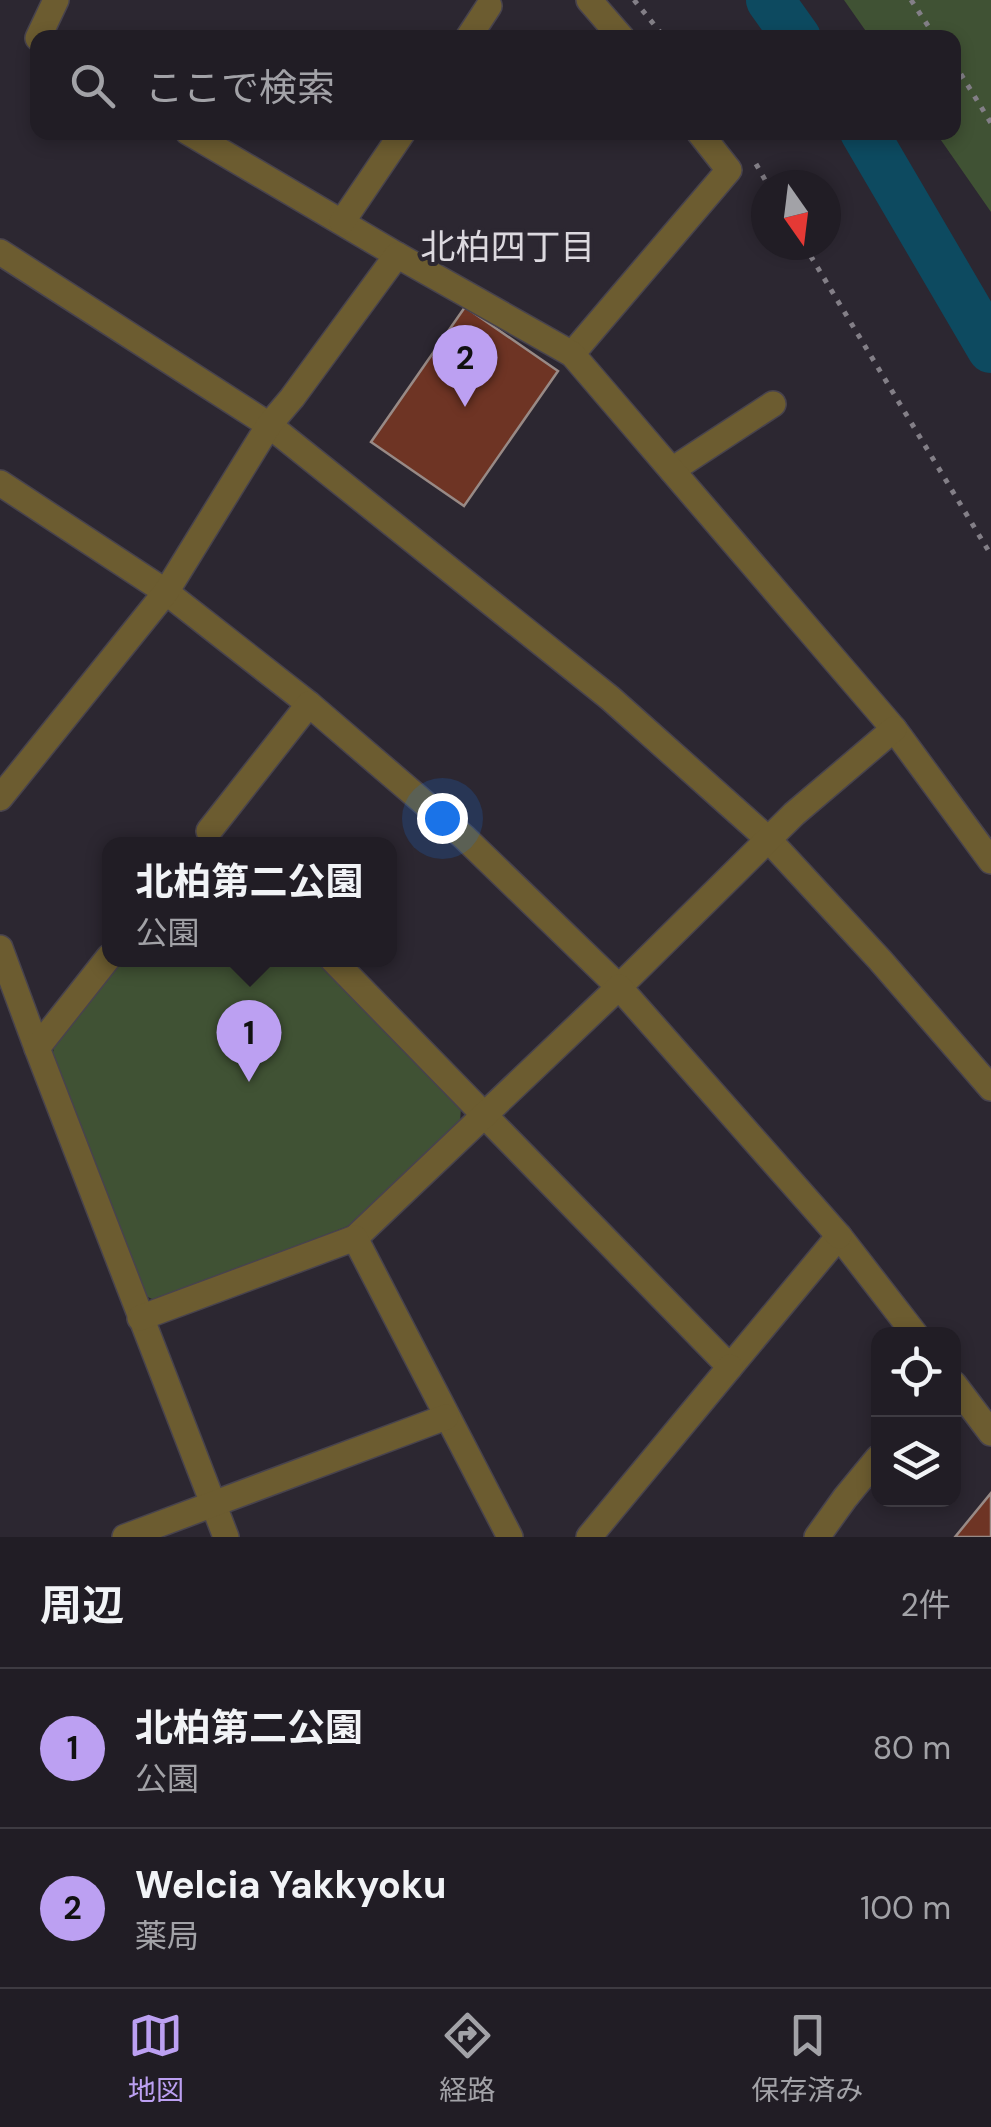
<!DOCTYPE html>
<html lang="ja">
<meta charset="utf-8">
<style>
:root{--surface:#211d25;--page:#2d2a32;--text:#f1f3f6;--muted:#a2a2a7;--line:#3e3b42;--accent:#bca0f2}
body{margin:0;font-family:"DM Sans","Noto Sans JP",sans-serif;background:var(--page);color:var(--text)}
.controls{position:absolute;right:30px;bottom:30px;display:grid;overflow:hidden;border-radius:20px;box-shadow:0 5px 15px #0003}
.controls button{width:90px;height:90px;display:grid;place-items:center;padding:0;border:0;border-bottom:2px solid var(--line);background:var(--surface);color:var(--text);font:50px sans-serif}
.compass{position:absolute;left:751px;top:170px;width:90px;height:90px;border-radius:50%;background:var(--surface);box-shadow:0 5px 15px #0003;rotate:166deg}
.you{position:absolute;left:442px;top:818px;width:35px;height:35px;margin:-25px;border:8px solid #fff;border-radius:50%;background:#1a73e8;box-shadow:0 0 0 15px #1a73e833}
.badge{display:grid;place-items:center;width:65px;height:65px;border-radius:50%;background:var(--accent);color:#111;font-size:32px;font-weight:700}
.pin{position:absolute;translate:-50% -82px;filter:drop-shadow(0 2px 5px #0008)}
.pin::after{content:'';position:absolute;top:52px;width:35px;height:30px;background:inherit;clip-path:polygon(0 0,100% 0,50% 100%)}
.popup{position:absolute;left:102px;top:837px;width:295px;height:130px;box-sizing:border-box;display:grid;place-content:center;border-radius:20px;background:var(--surface);filter:drop-shadow(0 2px 8px #0005);font-size:32px;white-space:nowrap;color:var(--muted)}
.popup b{font-size:38px;color:var(--text)}
.popup::after{content:'';position:absolute;left:50%;top:100%;margin-left:-20px;border:20px solid transparent;border-top-color:var(--surface)}
.list{margin:0;padding:0;list-style:none}
h2{display:flex;justify-content:space-between;align-items:center;height:130px;margin:0;padding:0 40px;font-size:42px}
h2 small{font-size:32px;font-weight:400;color:var(--muted)}
.list li{display:grid;grid-template-columns:65px 1fr auto;gap:30px;align-items:center;box-sizing:border-box;height:160px;padding:0 40px;border-top:2px solid var(--line)}
.list b{display:block;font-size:38px;white-space:nowrap}
.list p{margin:0;font-size:32px;white-space:nowrap;color:var(--muted)}
.list em{font-size:32px;font-style:normal;color:var(--muted)}
.icon{flex:none;width:55px;height:55px;fill:none;stroke:currentColor;stroke-width:2;stroke-linecap:round;stroke-linejoin:round}
.map{position:relative;flex:none;width:991px;height:1537px;overflow:hidden}
.search{position:absolute;background:var(--surface);box-shadow:0 5px 15px #0003;left:30px;right:30px;top:30px;height:110px;display:flex;align-items:center;gap:25px;box-sizing:border-box;padding:0 35px;border-radius:20px;color:var(--muted);font-size:38px}
.sheet{height:450px;background:var(--surface)}
nav{display:flex;justify-content:space-around;align-items:center;box-sizing:border-box;height:140px;border-top:2px solid var(--line);background:var(--surface);font-size:28px;color:var(--muted)}
nav a{display:grid;justify-items:center;gap:5px}
nav .on{color:var(--accent)}
.map>svg:first-child{display:block}
</style>
<div class="map">
<svg width="991" height="1537" viewBox="0 0 991 1537">
<rect width="100%" height="100%" fill="#2c2731"/>
<g fill="#405234">
<polygon points="844,0 991,0 991,212 936,133 954,132 954,38 870,37"/>
<polygon points="121,960 317,960 461,1108 460,1122 348,1226 156,1301 146,1296 52,1056 56,1041"/>
</g>
<g fill="none" stroke-linecap="round" stroke-linejoin="round">
<g stroke="#0d4a60" stroke-width="48">
<polyline points="770,0 797,38"/>
<polyline points="864,132 991,349"/>
</g>
</g>
<g fill="#6e3424" stroke="#988a86" stroke-width="2.5">
<polygon points="465,307 558,371 464,506 371,442"/>
<polygon points="991,1493 991,1537 955,1537"/>
</g>
<g fill="none" stroke-linecap="round" stroke-linejoin="round">
<defs>
<g id="minor">
<polyline points="589,0 622,38"/>
<polyline points="38,38 56,0"/>
<polyline points="468,38 489,6"/>
<polyline points="188,132 397,255"/>
<polyline points="342,222 403,132"/>
<polyline points="0,252 269,425 610,698 768,839 880,960 991,1088"/>
<polyline points="572,354 729,170 699,132"/>
<polyline points="672,470 773,404"/>
<polyline points="0,483 166,592 309,704"/>
<polyline points="0,798 166,592 269,425 292,398 397,255 572,354 894,729 991,861"/>
<polyline points="209,831 309,704 464,837 619,987 794,814 894,729"/>
<polyline points="0,948 37,1048"/>
<polyline points="109,957 37,1048 226,1537"/>
<polyline points="333,960 730,1367 839,1236 915,1334"/>
<polyline points="355,1238 619,987 839,1236"/>
<polyline points="140,1318 355,1238 510,1537"/>
<polyline points="954,1384 991,1433"/>
<polyline points="125,1537 446,1417"/>
<polyline points="589,1537 730,1367"/>
<polyline points="817,1537 845,1498 878,1458"/>
</g>
</defs>
<use href="#minor" stroke="#48434d" stroke-width="28"/>
<g stroke="#837f87" stroke-width="5" stroke-dasharray="5 8" stroke-linecap="butt">
<polyline points="634,0 665,38"/>
<polyline points="911,0 936,38"/>
<polyline points="954,63 991,123"/>
<polyline points="756,164 768,185"/>
<polyline points="804,245 991,555"/>
</g>
<use href="#minor" stroke="#6c5c30" stroke-width="25"/>
</g>
<g text-anchor="middle" stroke-width="8" stroke-linejoin="round" paint-order="stroke">
<g font-size="35" fill="#dcd9df" stroke="#2c2731">
<text x="508" y="259">北柏四丁目</text>
</g>
</g>
</svg>
<div class="controls">
<button><svg class="icon" aria-label="locate" viewBox="0 0 24 24"><circle cx="12" cy="12" r="6"/><path d="M12 2v4M12 18v4M2 12h4M18 12h4"/></svg></button>
<button><svg class="icon" aria-label="layers" viewBox="0 0 24 24"><path d="M12 4l9 5-9 5-9-5zM3 14l9 5 9-5"/></svg></button>
</div>
<svg class="compass" viewBox="-18 -18 36 36"><path d="M0-13l5 13h-10z" fill="#e53935"/><path d="M0 13l5-13h-10z" fill="#a2a2a7"/></svg>
<div class="you"></div>
<div class="pin badge" style="left:249px;top:1082px">1</div>
<div class="popup"><b>北柏第二公園</b>公園</div>
<div class="pin badge" style="left:465px;top:407px">2</div>
<div class="search"><svg class="icon" aria-label="search" viewBox="0 0 24 24"><circle cx="10" cy="10" r="6"/><path d="M15 15l6 6"/></svg>ここで検索</div>
</div>
<section class="sheet">
<h2>周辺<small>2件</small></h2>
<ul class="list">
<li><span class="badge">1</span><div><b>北柏第二公園</b><p>公園</p></div><em>80 m</em></li>
<li><span class="badge">2</span><div><b>Welcia Yakkyoku</b><p>薬局</p></div><em>100 m</em></li>
</ul>
</section>
<nav>
<a class="on"><svg class="icon" aria-label="map" viewBox="0 0 24 24"><path d="M3 6l6-2 6 2 6-2v14l-6 2-6-2-6 2zM9 4v14M15 6v14"/></svg>地図</a>
<a><svg class="icon" aria-label="directions" viewBox="0 0 24 24"><path d="M12 3l9 9-9 9-9-9zM9 14v-3h6M13 9l2 2-2 2"/></svg>経路</a>
<a><svg class="icon" aria-label="saved" viewBox="0 0 24 24"><path d="M7 4h10v16l-5-4-5 4z"/></svg>保存済み</a>
</nav>
